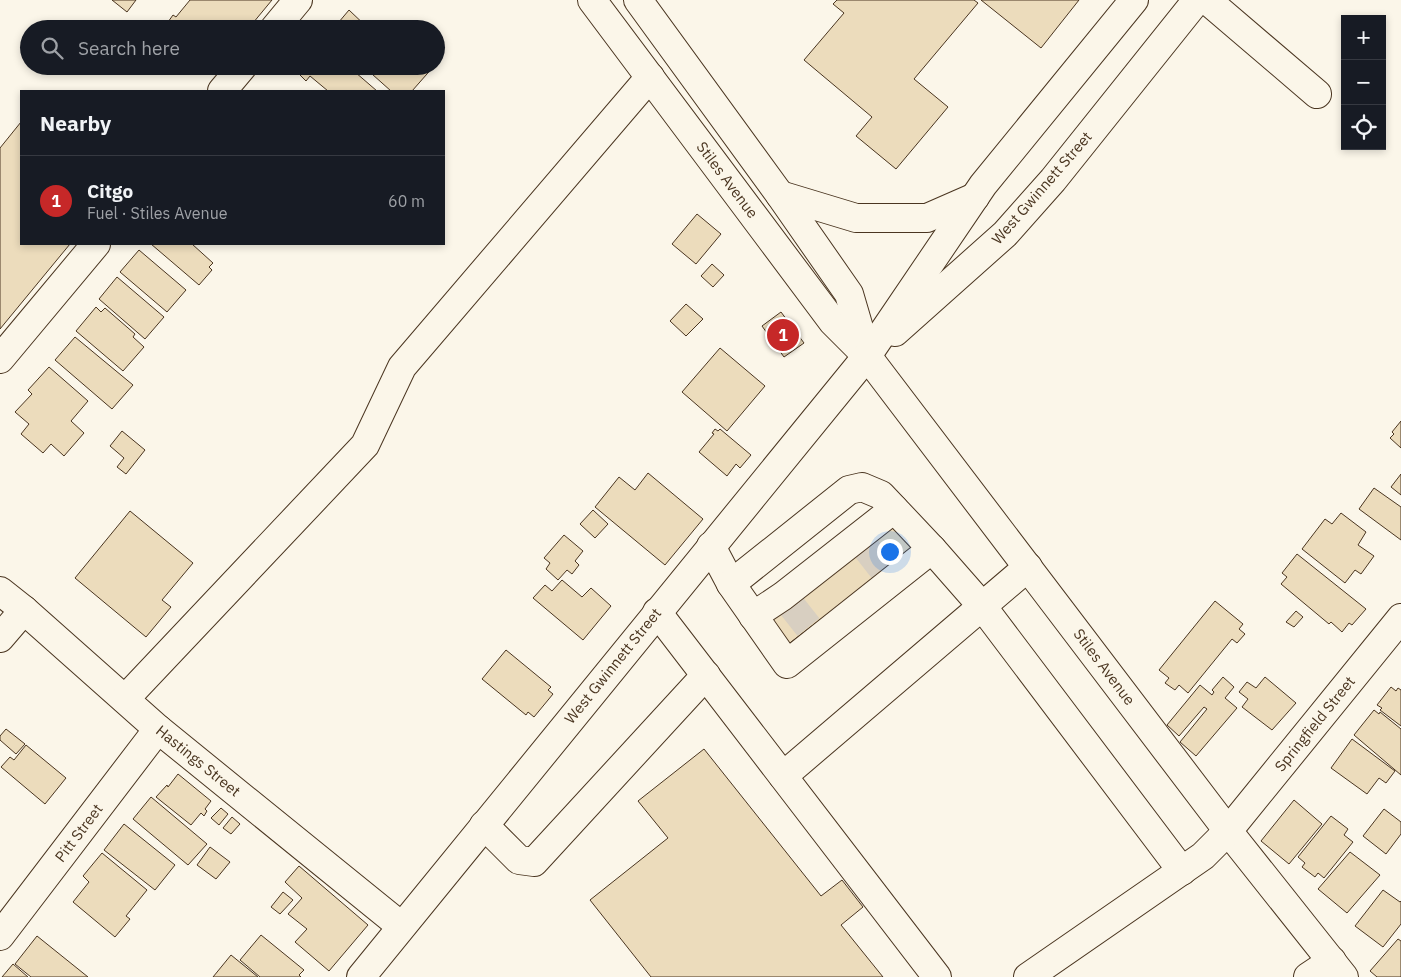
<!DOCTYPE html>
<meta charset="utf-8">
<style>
:root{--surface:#171b24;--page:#20242c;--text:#f1f3f6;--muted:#9ea1a6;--line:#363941;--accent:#c62828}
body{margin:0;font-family:"IBM Plex Sans",sans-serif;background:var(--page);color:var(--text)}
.controls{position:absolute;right:15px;top:15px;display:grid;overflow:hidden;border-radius:0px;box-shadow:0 2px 8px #0003}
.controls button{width:45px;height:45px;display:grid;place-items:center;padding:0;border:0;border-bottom:1px solid var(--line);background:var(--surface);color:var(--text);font:25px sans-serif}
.you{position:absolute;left:889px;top:551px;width:18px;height:18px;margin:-12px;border:4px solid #fff;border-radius:50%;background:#1a73e8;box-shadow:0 0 0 8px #1a73e833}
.badge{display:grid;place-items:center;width:32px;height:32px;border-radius:50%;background:var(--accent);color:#fff;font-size:16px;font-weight:700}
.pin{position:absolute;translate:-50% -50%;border:2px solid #fff;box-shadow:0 1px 5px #0006}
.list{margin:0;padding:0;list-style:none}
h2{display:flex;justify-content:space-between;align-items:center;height:65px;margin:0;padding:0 20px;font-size:21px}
h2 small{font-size:16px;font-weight:400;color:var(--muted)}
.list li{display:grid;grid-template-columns:32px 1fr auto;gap:15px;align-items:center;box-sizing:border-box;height:90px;padding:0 20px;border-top:1px solid var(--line)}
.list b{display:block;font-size:19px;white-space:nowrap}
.list p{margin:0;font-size:16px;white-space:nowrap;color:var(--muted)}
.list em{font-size:16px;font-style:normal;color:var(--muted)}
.icon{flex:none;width:28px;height:28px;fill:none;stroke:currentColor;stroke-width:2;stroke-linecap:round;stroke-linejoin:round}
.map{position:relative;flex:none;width:1401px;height:977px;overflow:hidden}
.search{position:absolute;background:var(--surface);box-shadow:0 2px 8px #0003;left:20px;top:20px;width:425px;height:55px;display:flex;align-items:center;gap:12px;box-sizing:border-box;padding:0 18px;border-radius:28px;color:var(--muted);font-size:19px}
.panel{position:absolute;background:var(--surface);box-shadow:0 2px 8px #0003;left:20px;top:90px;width:425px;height:155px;border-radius:0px}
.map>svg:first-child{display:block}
</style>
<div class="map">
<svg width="1401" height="977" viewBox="0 0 1401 977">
<rect width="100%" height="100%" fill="#fbf6e9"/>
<g fill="#ecdcbc" stroke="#4a3520">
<polygon points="112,0 136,0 127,12"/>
<polygon points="190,0 272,0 248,29 183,29 175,22 172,26 168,22 173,15 176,17"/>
<polygon points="837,0 974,0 978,3 914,79 948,107 896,169 856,136 872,117 804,60 844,13 833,4"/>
<polygon points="981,0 1079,0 1041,48"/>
<polygon points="349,10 369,29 333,29"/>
<polygon points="305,66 348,66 377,91 328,91 310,76 306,81 299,74"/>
<polygon points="363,66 434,66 412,91 391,91"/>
<polygon points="21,122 21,244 70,244 0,329 0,148"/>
<polygon points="697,214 721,234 696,264 672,244"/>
<polygon points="151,244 192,244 213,263 209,267 212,270 199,285"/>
<polygon points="139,250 186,290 167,312 120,272"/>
<polygon points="712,264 724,275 713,287 701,276"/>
<polygon points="117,277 164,317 145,339 99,299"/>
<polygon points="686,304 703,319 686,336 670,321"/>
<polygon points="96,307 101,312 105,308 135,334 133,337 144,347 123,371 76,331"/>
<polygon points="781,312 804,343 784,357 762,326"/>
<polygon points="75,337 133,385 112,409 55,360"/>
<polygon points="720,348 765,386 727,431 682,392"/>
<polygon points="49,367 88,401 71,421 84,433 64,456 51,444 43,453 21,434 29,424 15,412 32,394 28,390"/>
<polygon points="1401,421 1401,448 1390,438 1394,434 1392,432"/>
<polygon points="715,429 718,431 720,429 751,455 740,468 736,464 727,476 699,452 714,434 712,433"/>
<polygon points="122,431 145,450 126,474 117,467 124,458 110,446"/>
<polygon points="648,473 703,519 665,565 595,507 619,477 635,490"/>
<polygon points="1401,474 1401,495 1391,487"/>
<polygon points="1374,488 1401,507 1401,540 1359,509"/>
<polygon points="593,510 608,524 595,538 580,524"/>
<polygon points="130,511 193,563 162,600 171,607 146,637 75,578"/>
<polygon points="1341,513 1366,532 1358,545 1374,556 1361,574 1355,570 1345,583 1302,549 1325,519 1332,524"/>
<polygon points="898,522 916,546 782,649 763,626"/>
<polygon points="564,535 583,551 575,561 579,565 572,574 567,570 558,580 546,569 550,563 544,558"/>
<polygon points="1297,554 1366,609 1352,625 1349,623 1342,632 1331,622 1329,624 1281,584 1287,577 1282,573"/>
<polygon points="562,580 582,597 591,588 611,606 583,640 533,598 545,585 552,591"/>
<polygon points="1215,601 1243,624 1239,629 1245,634 1237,643 1232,639 1188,693 1179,685 1175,690 1165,683 1169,678 1159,670"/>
<polygon points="1296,611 1303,617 1294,627 1286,622"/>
<polygon points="506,650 551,687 548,690 553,694 534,717 528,712 526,715 482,679"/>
<polygon points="1223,677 1234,687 1225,698 1237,708 1196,756 1180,742 1207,709 1204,707 1179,736 1167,725 1200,685 1212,695 1214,692 1212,690"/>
<polygon points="1265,677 1296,703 1272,730 1242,707 1248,699 1239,692 1247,682 1256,688"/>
<polygon points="1391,687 1396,691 1398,688 1401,690 1401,726 1380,710 1382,708 1377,705"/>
<polygon points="1374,710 1379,714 1380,712 1401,729 1401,775 1354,735"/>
<polygon points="6,729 25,744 16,754 0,740 0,736"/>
<polygon points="1352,739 1395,771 1386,783 1379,778 1367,794 1331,768"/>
<polygon points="26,745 66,778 45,804 1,767 10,757 14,760"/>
<polygon points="704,749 821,896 842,880 863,907 841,925 883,977 651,977 590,900 668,838 638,801"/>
<polygon points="178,774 211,801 205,809 207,811 204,816 201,813 191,825 156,797 167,785 168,787"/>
<polygon points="151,797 207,844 188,865 133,819"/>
<polygon points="1294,800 1322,824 1289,864 1261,841"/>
<polygon points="221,808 228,814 219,825 211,818"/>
<polygon points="1384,809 1401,822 1401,834 1386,854 1363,836"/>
<polygon points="1331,816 1348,829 1344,835 1353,842 1324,878 1318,873 1315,877 1302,867 1305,863 1298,857"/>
<polygon points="232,817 240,824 231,834 223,828"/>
<polygon points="124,824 175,865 155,890 104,850"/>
<polygon points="210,847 230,862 216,879 197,865"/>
<polygon points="1350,852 1380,875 1347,913 1318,889"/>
<polygon points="102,853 147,890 126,916 130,919 115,937 73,902 89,882 83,876"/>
<polygon points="299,866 368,925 329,971 295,942 307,929 288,914 302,898 285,882"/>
<polygon points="1383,890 1400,902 1401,901 1401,924 1383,947 1355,926"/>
<polygon points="283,892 293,900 280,914 271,907"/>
<polygon points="261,935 304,970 299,975 301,977 260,977 240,960"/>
<polygon points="37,936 88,977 31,977 15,964"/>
<polygon points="1398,939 1401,941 1401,977 1377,977 1370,971"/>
<polygon points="231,955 258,977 213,977"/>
<polygon points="13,964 28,977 2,977"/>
</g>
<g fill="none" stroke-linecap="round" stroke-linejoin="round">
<g stroke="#d8cfc1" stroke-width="28" stroke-dasharray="28 14" stroke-linecap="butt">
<polyline points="866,548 884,571"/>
<polyline points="791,605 810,629"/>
</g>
<defs>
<g id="minor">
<polyline points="592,0 833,322 867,356 1228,831 1344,977"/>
<polyline points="638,0 780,195 849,294 866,352"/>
<polyline points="1207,0 1317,94"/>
<polyline points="274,29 298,0"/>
<polyline points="222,91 243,66"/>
<polyline points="0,359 96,244"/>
<polyline points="711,546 731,584 787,664 932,549 982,606 1182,871"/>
<polyline points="731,584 849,490 862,487 881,495 932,549"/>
<polyline points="0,591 24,610 158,729 401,926"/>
<polyline points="657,612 937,977"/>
<polyline points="753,616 783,596 894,509"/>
<polyline points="0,638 24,610"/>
<polyline points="125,699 365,445 402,367 650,77"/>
<polyline points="783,776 1028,567"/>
<polyline points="484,825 519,860 534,862 706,675"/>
<polyline points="0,936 158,729"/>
<polyline points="1028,977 1203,856 1228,831 1401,618"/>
<polyline points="1308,977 1332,961"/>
</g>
<g id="major">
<polyline points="780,195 856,218 927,218 975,197"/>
<polyline points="895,332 1005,234 1053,180 1197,0"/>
<polyline points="361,977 867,356 983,185 1134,0"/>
</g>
</defs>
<use href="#minor" stroke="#4a3520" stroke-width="30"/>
<use href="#major" stroke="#4a3520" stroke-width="30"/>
<use href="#minor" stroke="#fbf6e9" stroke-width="28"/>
<use href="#major" stroke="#fbf6e9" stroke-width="28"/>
</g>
<g text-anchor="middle" stroke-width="4" stroke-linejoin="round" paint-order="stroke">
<g font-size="15" fill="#4a3520" stroke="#fbf6e9">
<text transform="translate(727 180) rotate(53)" y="5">Stiles Avenue</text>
<text transform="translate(1042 188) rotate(-49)" y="5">West Gwinnett Street</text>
<text transform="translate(613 666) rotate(-51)" y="5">West Gwinnett Street</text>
<text transform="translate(1104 667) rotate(53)" y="5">Stiles Avenue</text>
<text transform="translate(1315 724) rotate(-51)" y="5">Springfield Street</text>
<text transform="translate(198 761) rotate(39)" y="5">Hastings Street</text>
<text transform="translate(79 833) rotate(-53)" y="5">Pitt Street</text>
</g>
</g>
</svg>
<div class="controls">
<button>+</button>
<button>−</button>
<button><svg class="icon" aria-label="locate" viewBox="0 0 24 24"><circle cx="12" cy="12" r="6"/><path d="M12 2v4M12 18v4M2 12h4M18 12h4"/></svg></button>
</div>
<div class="you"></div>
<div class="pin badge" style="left:783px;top:335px">1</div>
<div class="search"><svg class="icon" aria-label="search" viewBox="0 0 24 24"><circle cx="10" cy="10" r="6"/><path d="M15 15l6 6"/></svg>Search here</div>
<section class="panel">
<h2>Nearby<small></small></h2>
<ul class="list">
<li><span class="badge">1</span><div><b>Citgo</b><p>Fuel · Stiles Avenue</p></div><em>60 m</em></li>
</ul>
</section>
</div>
